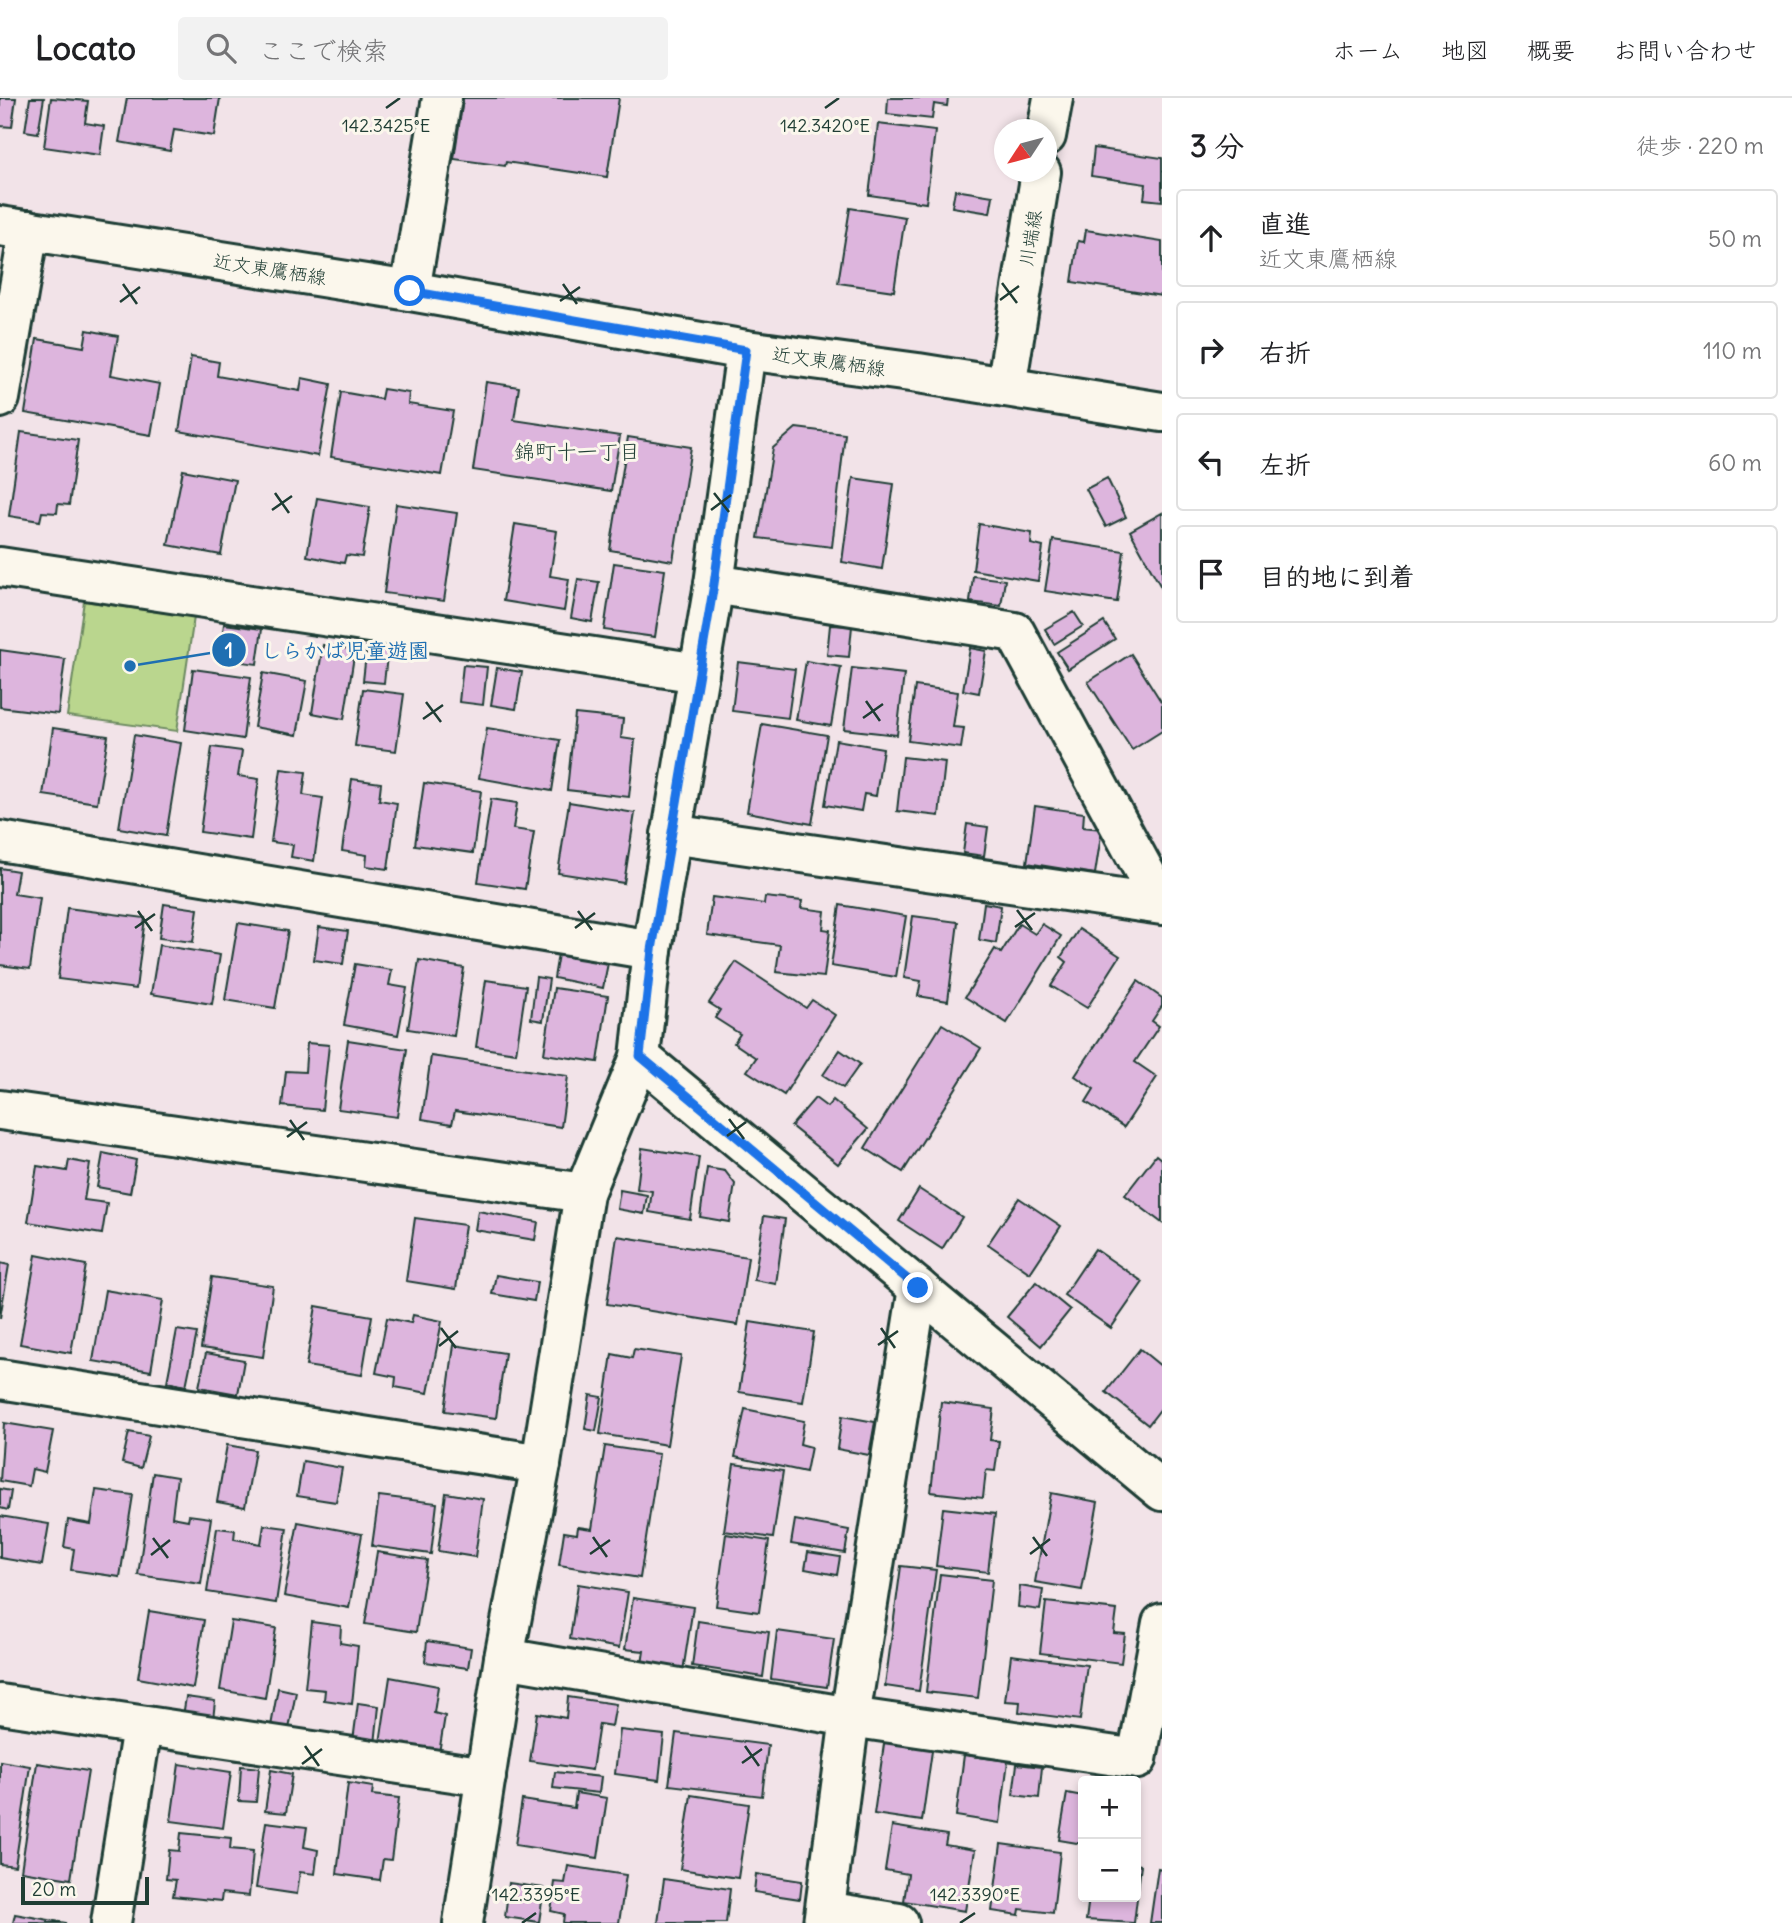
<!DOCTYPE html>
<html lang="ja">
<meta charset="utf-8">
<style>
:root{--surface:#fff;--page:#f2f2f2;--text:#202124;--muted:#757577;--line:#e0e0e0}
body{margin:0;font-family:Delius,"Klee One",sans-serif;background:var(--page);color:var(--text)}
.controls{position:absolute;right:21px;bottom:21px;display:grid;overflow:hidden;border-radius:7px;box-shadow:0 4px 10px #0003}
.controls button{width:63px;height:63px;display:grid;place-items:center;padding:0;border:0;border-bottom:2px solid var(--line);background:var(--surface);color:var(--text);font:35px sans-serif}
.compass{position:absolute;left:994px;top:21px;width:63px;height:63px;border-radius:50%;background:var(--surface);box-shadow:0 4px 10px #0003;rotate:234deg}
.scale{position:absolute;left:21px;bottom:18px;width:128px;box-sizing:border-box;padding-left:7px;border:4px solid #1f3d34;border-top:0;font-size:19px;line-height:24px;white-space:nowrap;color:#1f3d34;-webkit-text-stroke:5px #fbf7ec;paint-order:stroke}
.stop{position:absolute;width:21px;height:21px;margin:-16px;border:5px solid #1a73e8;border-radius:50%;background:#fff}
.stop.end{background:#1a73e8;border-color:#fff;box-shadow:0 2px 7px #0008}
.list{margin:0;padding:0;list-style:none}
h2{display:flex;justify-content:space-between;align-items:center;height:91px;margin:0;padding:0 28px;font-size:30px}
h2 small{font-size:23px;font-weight:400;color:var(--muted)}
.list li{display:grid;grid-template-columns:46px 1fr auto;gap:21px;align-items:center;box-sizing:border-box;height:98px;margin:0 14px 14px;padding:0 14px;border:2px solid var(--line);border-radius:7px}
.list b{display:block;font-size:26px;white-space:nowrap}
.list p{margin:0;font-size:23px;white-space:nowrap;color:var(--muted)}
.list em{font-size:23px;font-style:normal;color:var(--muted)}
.icon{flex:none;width:38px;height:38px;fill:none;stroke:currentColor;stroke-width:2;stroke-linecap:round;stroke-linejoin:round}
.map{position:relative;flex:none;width:1162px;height:1825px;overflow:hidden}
header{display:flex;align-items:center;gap:42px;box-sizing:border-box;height:98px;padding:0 35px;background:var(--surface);border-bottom:2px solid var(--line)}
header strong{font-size:33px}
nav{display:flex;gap:38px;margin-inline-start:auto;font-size:24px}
.search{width:490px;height:63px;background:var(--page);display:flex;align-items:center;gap:18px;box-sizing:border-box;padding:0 24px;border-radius:7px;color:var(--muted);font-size:26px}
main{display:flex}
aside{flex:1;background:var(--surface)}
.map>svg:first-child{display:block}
</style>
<header>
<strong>Locato</strong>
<div class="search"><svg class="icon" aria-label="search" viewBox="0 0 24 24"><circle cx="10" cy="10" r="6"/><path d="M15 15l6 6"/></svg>ここで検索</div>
<nav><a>ホーム</a><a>地図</a><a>概要</a><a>お問い合わせ</a></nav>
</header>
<main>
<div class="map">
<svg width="1162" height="1825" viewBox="0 0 1162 1825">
<rect width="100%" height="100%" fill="#f2e3e8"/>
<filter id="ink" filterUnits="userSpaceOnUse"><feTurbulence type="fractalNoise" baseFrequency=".0143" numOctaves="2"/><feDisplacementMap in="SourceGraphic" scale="14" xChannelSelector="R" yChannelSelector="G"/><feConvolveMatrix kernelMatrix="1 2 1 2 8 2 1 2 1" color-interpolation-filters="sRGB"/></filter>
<g filter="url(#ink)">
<polygon fill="#bad68e" stroke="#6c8a61" stroke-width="2" points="84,503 194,519 177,633 67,618"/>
<g fill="#ddb5dd" stroke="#1f3d34" stroke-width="2">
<polygon points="0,0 16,0 12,29 0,28"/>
<polygon points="30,0 44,0 38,35 25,33"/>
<polygon points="51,0 88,3 85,25 104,28 100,57 44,49"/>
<polygon points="127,0 220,0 214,38 174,32 170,53 119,44"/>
<polygon points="463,0 619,0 607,79 506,64 505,68 454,61"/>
<polygon points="888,0 948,0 947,8 934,6 932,21 887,16"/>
<polygon points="878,26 935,33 926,105 869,97"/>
<polygon points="1094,50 1162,60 1162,103 1144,101 1146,86 1091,78"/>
<polygon points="955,92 993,98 990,115 952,109"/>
<polygon points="850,110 905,119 894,193 838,185"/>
<polygon points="1086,132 1162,144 1162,198 1072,184 1078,143 1084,144"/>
<polygon points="87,232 118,238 111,277 160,286 151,337 25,315 37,241 84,249"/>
<polygon points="191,259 219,264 217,278 300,293 302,280 331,286 318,358 179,333"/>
<polygon points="486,284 519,289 514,322 620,338 611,393 473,372"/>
<polygon points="383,291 409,295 408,306 453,313 442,377 331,359 341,294 381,301"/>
<polygon points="796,330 845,336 832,449 758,440 773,350"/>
<polygon points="21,334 78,342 69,407 58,406 57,415 42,414 40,423 9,418"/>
<polygon points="628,339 691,349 673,463 610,452"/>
<polygon points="183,372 235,382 221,457 168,447"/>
<polygon points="853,380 894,386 882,471 842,464"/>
<polygon points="1107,380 1126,419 1106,429 1086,391"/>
<polygon points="317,400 370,409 362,459 346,457 344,465 307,458"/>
<polygon points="396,406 457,415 444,503 384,495"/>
<polygon points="1162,415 1162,488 1161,489 1130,433"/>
<polygon points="515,426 557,433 550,478 569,481 564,513 503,503"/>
<polygon points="979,426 1032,435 1031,446 1043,449 1038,483 973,472"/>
<polygon points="1053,442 1124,453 1117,504 1045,493"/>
<polygon points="614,465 665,472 655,539 604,532"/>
<polygon points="973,478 1005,482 1001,508 970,504"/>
<polygon points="578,481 599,484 592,524 571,520"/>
<polygon points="1074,514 1083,528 1054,546 1045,531"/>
<polygon points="1104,524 1115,541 1068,571 1057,554"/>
<polygon points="224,526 262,531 257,566 219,561"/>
<polygon points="830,527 852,528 849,559 827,557"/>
<polygon points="323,547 355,552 344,621 312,615"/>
<polygon points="367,547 388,549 384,585 363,583"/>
<polygon points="970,550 986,553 979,595 963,592"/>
<polygon points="0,552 65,561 58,616 0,609"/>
<polygon points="1131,556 1162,605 1162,633 1132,652 1088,584"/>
<polygon points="806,563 841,569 831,628 796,622"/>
<polygon points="738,564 795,571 788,620 732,613"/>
<polygon points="463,567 487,569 483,607 459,604"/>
<polygon points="497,570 522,574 516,611 491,607"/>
<polygon points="852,570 904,576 897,637 844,631"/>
<polygon points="193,571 251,579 243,641 185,632"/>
<polygon points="263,575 307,583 297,637 254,629"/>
<polygon points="915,588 958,594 953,629 964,630 961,650 908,643"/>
<polygon points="363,591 404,596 396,653 355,648"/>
<polygon points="575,616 623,621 621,640 635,642 629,699 567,692"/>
<polygon points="762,626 827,637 812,726 747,714"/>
<polygon points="53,630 108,638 97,705 43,697"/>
<polygon points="487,630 560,642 552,693 479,680"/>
<polygon points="134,637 181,645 166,738 119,730"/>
<polygon points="836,642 883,650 876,698 864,696 861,713 825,707"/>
<polygon points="212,649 242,653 238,678 259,681 251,741 200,734"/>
<polygon points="903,659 945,664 939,718 897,713"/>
<polygon points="281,671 306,674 303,697 323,700 314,763 291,759 293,747 271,744"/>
<polygon points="352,681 381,685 379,702 397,705 388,771 366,768 367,757 342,753"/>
<polygon points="424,685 481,693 473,755 415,747"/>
<polygon points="491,701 517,705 513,731 534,734 525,791 478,784"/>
<polygon points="569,704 635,715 624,785 558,775"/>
<polygon points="1035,708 1084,715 1083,729 1102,731 1095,776 1027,765"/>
<polygon points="967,726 988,729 984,758 963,755"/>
<polygon points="0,770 18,773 14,796 40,800 30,871 0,867"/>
<polygon points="712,799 764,806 765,799 802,803 801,810 825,813 823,831 830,832 824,879 776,874 780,847 707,837"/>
<polygon points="984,805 1001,808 996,845 979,842"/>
<polygon points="164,806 198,811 193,844 159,840"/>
<polygon points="840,807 906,818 896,879 831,868"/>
<polygon points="67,810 145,820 136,891 58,881"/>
<polygon points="913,818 958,824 948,903 918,898 921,883 904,880"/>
<polygon points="238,825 288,833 275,910 225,902"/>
<polygon points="1019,826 1035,836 1042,826 1061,838 1007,925 965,899 995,851 1001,855"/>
<polygon points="319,829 348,833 343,866 314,862"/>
<polygon points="1079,831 1120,858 1087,910 1051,888 1067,864 1061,859"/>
<polygon points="159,847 220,857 212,906 151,896"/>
<polygon points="558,856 608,865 603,890 554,880"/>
<polygon points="419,862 464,870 454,938 408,931"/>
<polygon points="736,864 806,910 812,902 835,917 784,997 747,973 756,960 734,945 740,936 715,920 720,912 709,905"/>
<polygon points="355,866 392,872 389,887 407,890 398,937 344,927"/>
<polygon points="536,879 549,881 543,923 531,921"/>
<polygon points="486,882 526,888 516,955 476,949"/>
<polygon points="1138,883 1162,900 1162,908 1152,923 1159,928 1135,964 1157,979 1124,1029 1086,1004 1094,991 1075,978"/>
<polygon points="554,890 608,898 598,964 544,956"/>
<polygon points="942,926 981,950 903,1074 865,1050"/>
<polygon points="348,942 407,951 397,1019 338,1011"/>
<polygon points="307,945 329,947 322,1012 282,1008 286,973 305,974"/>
<polygon points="840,952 860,966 843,990 823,977"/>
<polygon points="431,958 568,978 561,1029 455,1013 452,1026 422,1021"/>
<polygon points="815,1000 827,1009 833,1002 868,1031 838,1066 791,1028"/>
<polygon points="642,1050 699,1059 690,1121 649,1114 652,1093 637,1091"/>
<polygon points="103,1055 136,1062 130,1095 97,1089"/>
<polygon points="1156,1057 1162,1062 1162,1125 1125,1097"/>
<polygon points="69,1062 90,1066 84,1102 107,1105 102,1136 28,1124 37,1068 67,1073"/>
<polygon points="707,1070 725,1073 735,1086 729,1124 700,1119"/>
<polygon points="919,1091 962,1119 942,1151 899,1123"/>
<polygon points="620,1092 647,1097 644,1116 617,1111"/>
<polygon points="1019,1100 1061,1128 1030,1175 988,1146"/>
<polygon points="478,1113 538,1124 535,1142 475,1132"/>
<polygon points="764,1118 785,1121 776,1186 754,1182"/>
<polygon points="415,1120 465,1127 456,1191 406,1183"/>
<polygon points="617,1138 748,1159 738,1227 607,1206"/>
<polygon points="1095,1151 1143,1184 1111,1230 1064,1197"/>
<polygon points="36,1157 86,1167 71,1255 20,1246"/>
<polygon points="0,1165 9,1167 0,1220"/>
<polygon points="496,1177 537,1184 534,1203 492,1196"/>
<polygon points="212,1179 273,1188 263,1259 201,1250"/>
<polygon points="1036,1184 1070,1212 1041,1248 1007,1219"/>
<polygon points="105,1192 163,1202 151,1273 93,1263"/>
<polygon points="316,1208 372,1218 362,1277 306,1268"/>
<polygon points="413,1217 442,1223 428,1295 395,1289 396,1279 376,1275 387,1220 411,1225"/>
<polygon points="750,1224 814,1234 803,1304 739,1294"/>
<polygon points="177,1232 197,1235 186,1288 167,1284"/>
<polygon points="454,1247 505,1255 496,1320 445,1313"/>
<polygon points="634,1251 681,1258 667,1347 600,1336 612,1256 632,1260"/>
<polygon points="1140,1251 1162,1269 1162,1309 1148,1327 1106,1294"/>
<polygon points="206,1255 244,1262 238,1296 199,1289"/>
<polygon points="590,1297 602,1299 596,1333 585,1331"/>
<polygon points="941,1304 994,1311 990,1342 999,1343 995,1373 986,1372 983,1400 931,1394"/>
<polygon points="745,1311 804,1323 800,1346 811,1349 806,1374 735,1359"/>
<polygon points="842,1318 875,1324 869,1357 837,1351"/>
<polygon points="4,1325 53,1333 45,1374 32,1371 29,1388 0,1383"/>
<polygon points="129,1334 149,1338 141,1370 122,1365"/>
<polygon points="227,1347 255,1352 245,1409 217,1404"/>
<polygon points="605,1348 659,1356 640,1480 559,1467 564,1434 577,1436 578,1429 592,1431"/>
<polygon points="303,1363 342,1370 336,1404 297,1398"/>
<polygon points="734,1366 783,1373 773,1440 724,1433"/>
<polygon points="153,1375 177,1379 172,1419 188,1422 189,1417 211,1420 201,1486 138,1477"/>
<polygon points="0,1391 11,1393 8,1412 0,1410"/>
<polygon points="96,1392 133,1397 120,1479 71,1472 74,1451 64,1449 68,1422 91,1426"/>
<polygon points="446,1395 483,1401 475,1459 438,1453"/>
<polygon points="1051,1395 1098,1404 1082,1492 1035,1484"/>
<polygon points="379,1398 437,1405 431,1456 372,1448"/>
<polygon points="943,1410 995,1416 988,1474 936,1468"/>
<polygon points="0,1418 49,1426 42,1467 0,1460"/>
<polygon points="795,1422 849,1432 845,1455 791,1446"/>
<polygon points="298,1424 362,1436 349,1510 284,1498"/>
<polygon points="264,1427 287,1430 276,1505 207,1494 217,1430 235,1432 234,1441 261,1446"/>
<polygon points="726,1436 769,1443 759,1514 716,1508"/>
<polygon points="377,1454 427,1462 416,1534 365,1526"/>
<polygon points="808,1454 840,1459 837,1477 805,1471"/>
<polygon points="901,1468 936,1472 919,1593 885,1588"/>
<polygon points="940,1476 992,1482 978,1600 926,1594"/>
<polygon points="578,1486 628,1494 619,1550 570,1541"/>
<polygon points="1020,1488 1043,1492 1040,1512 1018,1509"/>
<polygon points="633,1500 693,1509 683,1573 642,1566 644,1553 625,1551"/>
<polygon points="1046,1504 1117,1512 1114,1535 1125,1536 1121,1565 1040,1555"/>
<polygon points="149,1513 204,1522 193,1590 138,1580"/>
<polygon points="231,1523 276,1530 265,1600 220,1592"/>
<polygon points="698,1523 769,1534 763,1579 692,1568"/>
<polygon points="312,1524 341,1528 340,1545 358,1548 352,1606 324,1602 325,1592 305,1590"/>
<polygon points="777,1533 834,1541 827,1589 771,1581"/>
<polygon points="427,1543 471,1550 468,1570 425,1564"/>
<polygon points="1011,1557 1087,1567 1080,1622 1019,1614 1020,1604 1005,1603"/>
<polygon points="390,1579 438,1588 434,1615 445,1618 439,1655 380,1645"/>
<polygon points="278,1590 296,1594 289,1631 271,1628"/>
<polygon points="186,1599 215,1603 213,1622 183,1618"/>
<polygon points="568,1599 616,1606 612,1628 599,1626 592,1672 530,1663 537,1615 566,1620"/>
<polygon points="358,1605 379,1608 375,1646 353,1643"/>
<polygon points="620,1632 664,1637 659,1682 615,1676"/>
<polygon points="676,1635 768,1647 762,1698 669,1687"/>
<polygon points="885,1639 933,1646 922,1723 874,1716"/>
<polygon points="964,1657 1008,1663 1000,1725 956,1718"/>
<polygon points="0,1663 30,1668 15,1768 0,1766"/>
<polygon points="37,1665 88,1673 71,1781 21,1773"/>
<polygon points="179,1666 231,1674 223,1730 171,1723"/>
<polygon points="1017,1666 1042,1669 1039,1700 1013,1697"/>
<polygon points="241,1668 259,1670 256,1704 239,1703"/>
<polygon points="271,1672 292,1676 286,1715 265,1713"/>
<polygon points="555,1674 601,1679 599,1695 553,1690"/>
<polygon points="348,1685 373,1689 372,1697 399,1700 391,1762 383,1761 380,1782 337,1776"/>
<polygon points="576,1695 607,1700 598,1760 515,1747 522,1702 574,1710"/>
<polygon points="1067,1695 1083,1698 1083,1746 1059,1742"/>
<polygon points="691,1697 749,1706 738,1780 680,1771"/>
<polygon points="266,1724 307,1729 304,1749 318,1752 315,1776 300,1774 297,1796 256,1790"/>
<polygon points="892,1728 947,1737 945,1747 975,1752 965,1813 904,1803 908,1776 885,1772"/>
<polygon points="181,1735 231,1740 230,1751 253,1753 249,1798 222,1795 221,1803 173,1798 176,1782 166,1781 169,1752 179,1753"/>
<polygon points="1001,1746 1060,1754 1053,1815 1020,1811 1019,1817 992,1813"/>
<polygon points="1136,1766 1141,1767 1134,1825 1086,1822 1089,1799 1136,1799"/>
<polygon points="568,1768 626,1777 619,1825 563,1825 564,1816 551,1813 555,1784 565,1785"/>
<polygon points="1158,1770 1162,1771 1162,1825 1150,1825"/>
<polygon points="756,1776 802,1783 800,1801 754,1794"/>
<polygon points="664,1781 730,1791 726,1825 658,1825"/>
<polygon points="509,1785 544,1790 539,1824 505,1819"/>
<polygon points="15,1816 66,1825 13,1825"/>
</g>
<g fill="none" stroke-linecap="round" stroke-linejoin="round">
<defs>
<g id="minor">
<polyline points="1046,38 1053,0"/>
<polyline points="0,128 410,193 746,252 918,275 1162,314"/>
<polyline points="410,193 442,0"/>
<polyline points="1006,289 1041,74"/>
<polyline points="0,300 29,132"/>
<polyline points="0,469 699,575"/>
<polyline points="714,486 1015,534 1162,806"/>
<polyline points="671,736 1162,807"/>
<polyline points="0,743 652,852"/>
<polyline points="640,959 1162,1393"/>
<polyline points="0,1012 584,1095"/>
<polyline points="0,1281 541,1366"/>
<polyline points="504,1560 850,1619 1137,1661 1162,1525"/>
<polyline points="0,1606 486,1679"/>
<polyline points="825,1813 899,1825"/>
<polyline points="111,1825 142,1629"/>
<polyline points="463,1825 504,1560 541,1366 584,1095 640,959 652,852 714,486 746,252"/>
<polyline points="823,1825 850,1619 918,1190"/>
</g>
</defs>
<use href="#minor" stroke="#1f3d34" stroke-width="44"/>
<use href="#minor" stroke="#fbf7ec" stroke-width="38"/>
</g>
</g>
<g fill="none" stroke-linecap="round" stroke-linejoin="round" filter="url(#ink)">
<polyline stroke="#1a73e8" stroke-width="9" points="410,193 746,252 714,486 652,852 640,958 918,1190"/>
</g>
<path fill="none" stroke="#1f3d34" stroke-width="2.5" d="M386,10L400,0M825,10L839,0M1002,185L1017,205M123,186L137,206M563,186L577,206M1000,202L1019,188M560,203L580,189M120,204L140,189M275,395L289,415M714,395L729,414M272,412L292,398M711,412L731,397M866,603L880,623M426,604L441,624M863,620L883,606M423,621L443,607M1017,812L1032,832M138,813L152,833M578,813L592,832M1015,829L1035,815M135,830L155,816M575,830L595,815M729,1021L744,1041M290,1022L304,1042M727,1038L746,1024M287,1039L307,1024M441,1230L456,1250M881,1230L895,1250M878,1247L898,1233M439,1248L458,1233M593,1439L607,1459M1033,1439L1047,1458M153,1440L168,1460M590,1456L610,1442M1030,1456L1050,1441M151,1457L170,1442M305,1648L319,1668M745,1648L759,1668M742,1665L762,1651M302,1666L322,1651M522,1825L536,1815M960,1825L975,1815"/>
<g text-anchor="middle" stroke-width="6" stroke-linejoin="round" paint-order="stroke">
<g font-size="19" fill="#1f3d34" stroke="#fbf7ec">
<text transform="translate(1030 140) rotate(-81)" y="7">川端線</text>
<text transform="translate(270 171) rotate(9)" y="7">近文東鷹栖線</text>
<text transform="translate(829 263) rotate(8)" y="7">近文東鷹栖線</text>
</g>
<g font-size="21" fill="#1f3d34" stroke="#fbf7ec">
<text x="577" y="361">錦町十一丁目</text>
</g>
</g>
<g font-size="18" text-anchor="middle" fill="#1f3d34" stroke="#fbf7ec" stroke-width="6" stroke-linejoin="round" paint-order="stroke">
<text x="386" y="34">142.3425°E</text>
<text x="825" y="34">142.3420°E</text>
<text x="536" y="1803">142.3395°E</text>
<text x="975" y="1803">142.3390°E</text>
</g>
<path fill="none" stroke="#1f6fb2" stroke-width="2.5" d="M130 568L229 552"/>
<g fill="#1f6fb2" stroke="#fbf7ec" stroke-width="2.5">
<circle cx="130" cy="568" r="7"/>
<circle cx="229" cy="552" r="18"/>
</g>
<g font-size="21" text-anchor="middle" font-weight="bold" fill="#fff">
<text x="229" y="560">1</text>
</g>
<g font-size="21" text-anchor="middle" font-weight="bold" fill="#1f6fb2" stroke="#fbf7ec" stroke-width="6" stroke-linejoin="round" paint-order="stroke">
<text x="345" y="560">しらかば児童遊園</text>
</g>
</svg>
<div class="controls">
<button>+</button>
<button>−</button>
</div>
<svg class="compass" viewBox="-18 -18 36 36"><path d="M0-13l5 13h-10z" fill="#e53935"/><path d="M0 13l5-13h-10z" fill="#757577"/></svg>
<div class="scale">20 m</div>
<div class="stop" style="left:410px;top:193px"></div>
<div class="stop end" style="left:918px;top:1190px"></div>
</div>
<aside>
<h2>3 分<small>徒歩 · 220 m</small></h2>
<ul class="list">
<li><svg class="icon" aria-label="ahead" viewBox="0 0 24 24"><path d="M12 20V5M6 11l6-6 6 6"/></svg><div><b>直進</b><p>近文東鷹栖線</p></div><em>50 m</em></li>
<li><svg class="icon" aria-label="right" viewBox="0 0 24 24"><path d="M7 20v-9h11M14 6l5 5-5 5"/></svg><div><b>右折</b></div><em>110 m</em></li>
<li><svg class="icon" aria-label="left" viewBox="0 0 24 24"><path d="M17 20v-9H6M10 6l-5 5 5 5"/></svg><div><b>左折</b></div><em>60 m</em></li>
<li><svg class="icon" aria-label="arrive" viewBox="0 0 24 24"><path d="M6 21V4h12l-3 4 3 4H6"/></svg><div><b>目的地に到着</b></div></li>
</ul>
</aside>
</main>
